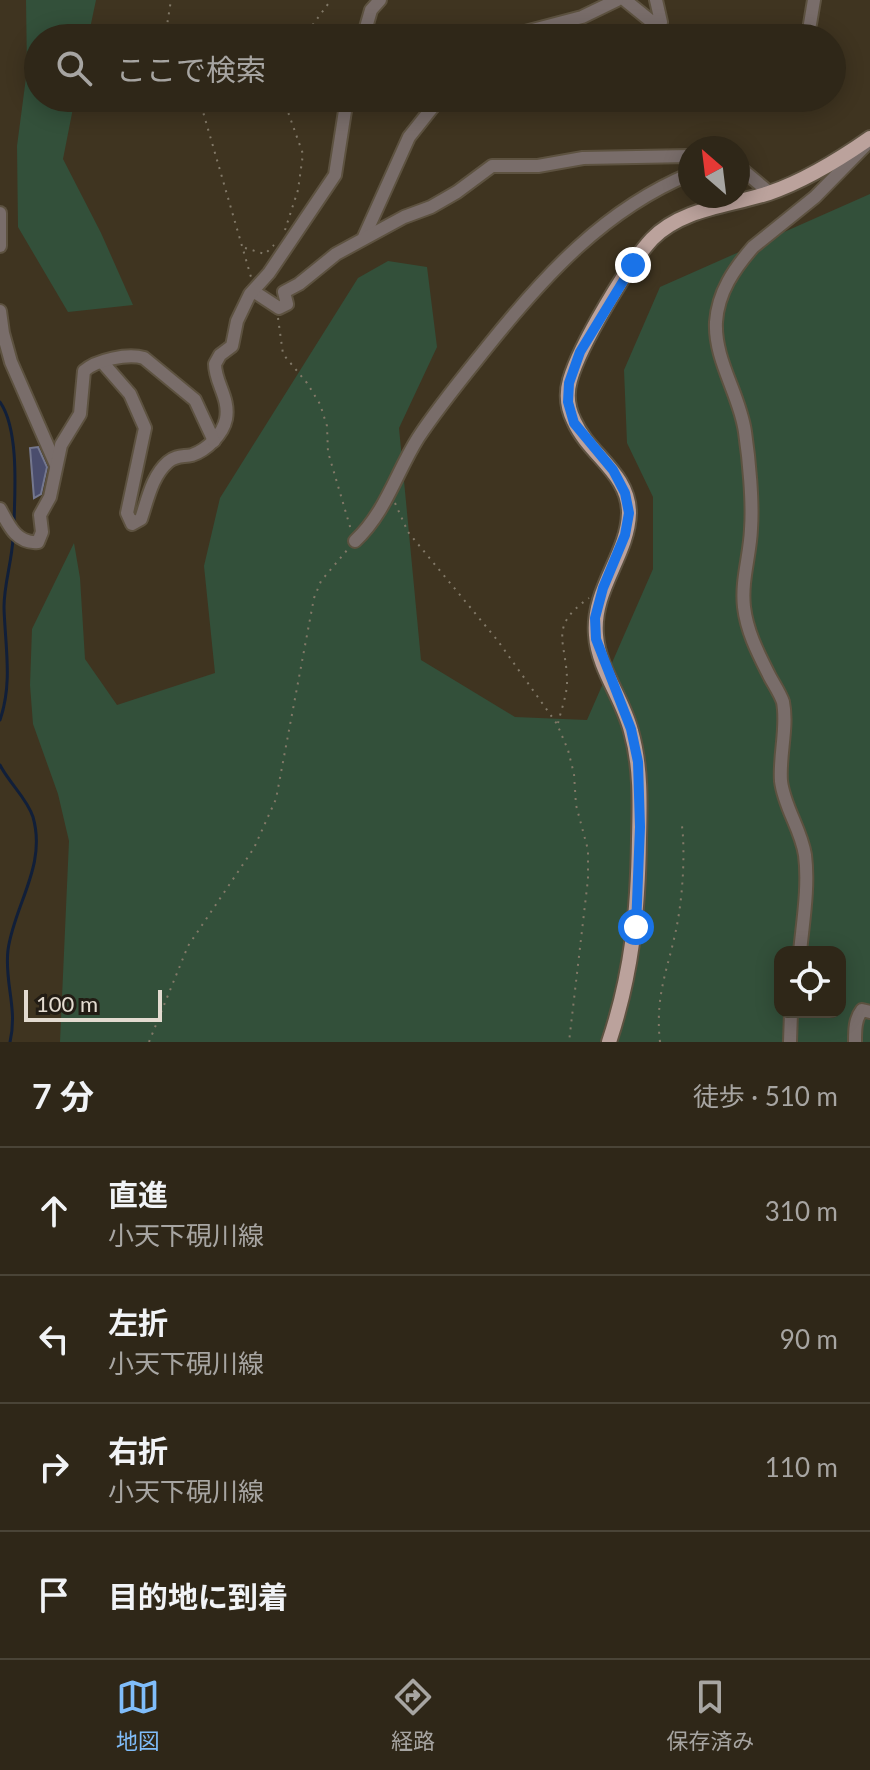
<!DOCTYPE html>
<html lang="ja">
<meta charset="utf-8">
<style>
:root{--surface:#2f2718;--page:#3b3325;--text:#f1f3f6;--muted:#a7a5a2;--line:#4a4437;--accent:#80bdfa}
body{margin:0;font-family:Lato,"Noto Sans JP",sans-serif;background:var(--page);color:var(--text)}
.controls{position:absolute;right:24px;bottom:24px;display:grid;overflow:hidden;border-radius:16px;box-shadow:0 4px 20px #0003}
.controls button{width:72px;height:72px;display:grid;place-items:center;padding:0;border:0;border-bottom:2px solid var(--line);background:var(--surface);color:var(--text);font:40px sans-serif}
.compass{position:absolute;left:678px;top:136px;width:72px;height:72px;border-radius:50%;background:var(--surface);box-shadow:0 4px 20px #0003;rotate:332deg}
.scale{position:absolute;left:24px;bottom:20px;width:138px;box-sizing:border-box;padding-left:8px;border:4px solid #e3dbd0;border-top:0;font-size:22px;line-height:28px;white-space:nowrap;color:#e3dbd0;-webkit-text-stroke:6px #221c14;paint-order:stroke}
.stop{position:absolute;width:24px;height:24px;margin:-18px;border:6px solid #1a73e8;border-radius:50%;background:#fff}
.stop.end{background:#1a73e8;border-color:#fff;box-shadow:0 2px 8px #0008}
.list{margin:0;padding:0;list-style:none}
h2{display:flex;justify-content:space-between;align-items:center;height:104px;margin:0;padding:0 32px;font-size:34px}
h2 small{font-size:26px;font-weight:400;color:var(--muted)}
.list li{display:grid;grid-template-columns:52px 1fr auto;gap:24px;align-items:center;box-sizing:border-box;height:128px;padding:0 32px;border-top:2px solid var(--line)}
.list b{display:block;font-size:30px;white-space:nowrap}
.list p{margin:0;font-size:26px;white-space:nowrap;color:var(--muted)}
.list em{font-size:26px;font-style:normal;color:var(--muted)}
.icon{flex:none;width:44px;height:44px;fill:none;stroke:currentColor;stroke-width:2;stroke-linecap:round;stroke-linejoin:round}
.map{position:relative;flex:none;width:870px;height:1042px;overflow:hidden}
.search{position:absolute;background:var(--surface);box-shadow:0 4px 20px #0003;left:24px;right:24px;top:24px;height:88px;display:flex;align-items:center;gap:20px;box-sizing:border-box;padding:0 28px;border-radius:44px;color:var(--muted);font-size:30px}
.sheet{height:616px;background:var(--surface)}
nav{display:flex;justify-content:space-around;align-items:center;box-sizing:border-box;height:112px;border-top:2px solid var(--line);background:var(--surface);font-size:22px;color:var(--muted)}
nav a{display:grid;justify-items:center;gap:4px}
nav .on{color:var(--accent)}
.map>svg:first-child{display:block}
</style>
<div class="map">
<svg width="870" height="1042" viewBox="0 0 870 1042">
<rect width="100%" height="100%" fill="#3f3420"/>
<g fill="#33503a" fill-rule="evenodd">
<polygon points="26,0 96,0 88,38 38,38 38,98 75,98 63,159 101,233 133,305 68,312 18,227 17,146 27,70"/>
<path d="M870,194V1042H60L69,841L58,794L33,724L30,685L32,629L74,543L80,578L85,659L117,705L215,673L204,566L220,498L358,278L388,261L427,267L437,347L399,428L421,660L515,717L587,720L653,569V497L627,443L624,370L660,287ZM780,952H840V1012H780Z"/>
</g>
<g fill="none" stroke-linecap="round" stroke-linejoin="round">
<g stroke="#111f39" stroke-width="3">
<path d="M0,402C19,429 15,490 14,522"/>
<path d="M0,720C13,682 5,646 4,607C4,584 12,561 13,538"/>
<path d="M0,765C9,783 27,798 33,817C47,866 14,905 8,950C4,982 18,1008 10,1042"/>
</g>
</g>
<polygon fill="#4a4d6d" stroke="#74778e" stroke-width="2" points="38,447 47,467 41,494 34,498 30,448"/>
<g fill="none" stroke-linecap="round" stroke-linejoin="round">
<defs>
<g id="minor">
<polyline points="625,0 657,26 661,22 656,0"/>
<polyline points="810,24 814,0"/>
<polyline points="363,38 371,10 380,0"/>
<polyline points="502,38 582,17 617,0"/>
<polyline points="738,166 770,193"/>
<polyline points="0,213 0,246"/>
<polyline points="364,237 409,137 440,98"/>
<polyline points="253,291 279,308 287,304 284,292 299,284 336,254 404,217 431,207 457,192 492,166 538,166 583,158 690,156"/>
<polyline points="0,311 3,333 11,362 56,465"/>
<path d="M103,363L130,394L145,428L127,513L132,524L141,519C148,498 152,476 168,462C176,455 183,457 192,455C207,450 223,434 226,419C230,398 215,383 215,364L220,355L232,346L237,321L250,294L269,273L335,175L347,98"/>
<path d="M0,509C9,526 17,544 38,542L42,532L40,515L50,497L61,445L80,414L84,371C96,360 128,353 144,358L195,400L214,441"/>
<path d="M355,541C386,512 396,473 418,438C439,406 464,376 488,346C544,276 605,209 690,174"/>
<path d="M800,952C803,921 809,886 805,855C801,829 784,807 781,781C779,755 788,727 783,702C780,693 773,683 769,675C758,653 747,632 744,607C741,580 750,556 751,529C753,502 749,459 745,432C740,395 714,360 716,322C718,292 734,269 753,247L815,197L865,146"/>
<polyline points="790,1042 791,1012"/>
<path d="M855,1042C855,1030 855,1019 862,1010L870,1012"/>
</g>
<path id="major" d="M609,1042C632,973 638,911 639,839C640,803 641,766 631,731C623,699 598,668 596,635C592,589 628,555 629,513C629,473 589,455 574,421C568,409 566,394 570,380C580,345 627,266 652,239C682,208 730,206 769,193C804,181 840,159 870,138"/>
</defs>
<use href="#minor" stroke="#5d5240" stroke-width="16"/>
<use href="#major" stroke="#5d5240" stroke-width="18"/>
<g stroke="#827968" stroke-width="2" stroke-dasharray="2 6" stroke-linecap="butt">
<polyline points="165,38 171,0"/>
<polyline points="303,38 331,0"/>
<polyline points="199,98 251,277"/>
<polyline points="283,98 303,154 298,190 285,230"/>
<polyline points="245,248 265,254 274,245"/>
<polyline points="278,318 283,354 307,383 320,404 327,426 328,452 351,530"/>
<polyline points="395,503 408,532 498,641 557,724 568,750 574,774 576,805 588,850 588,879 569,1042"/>
<path d="M558,723C561,711 566,697 567,685C568,642 546,628 589,598"/>
<polyline points="149,1042 188,946 254,848 276,799 314,598 321,581 348,549"/>
<path d="M660,1042C654,989 672,962 679,913C683,888 685,850 682,826"/>
</g>
<use href="#minor" stroke="#796d6a" stroke-width="12"/>
<use href="#major" stroke="#bba29c" stroke-width="14"/>
</g>
<g fill="none" stroke-linecap="round" stroke-linejoin="round">
<polyline stroke="#1a73e8" stroke-width="10" points="633,265 580,352 569,383 568,402 574,423 613,470 625,493 629,513 625,535 603,588 595,618 596,639 631,729 638,762 640,827 636,927"/>
</g>
</svg>
<div class="controls">
<button><svg class="icon" aria-label="locate" viewBox="0 0 24 24"><circle cx="12" cy="12" r="6"/><path d="M12 2v4M12 18v4M2 12h4M18 12h4"/></svg></button>
</div>
<svg class="compass" viewBox="-18 -18 36 36"><path d="M0-13l5 13h-10z" fill="#e53935"/><path d="M0 13l5-13h-10z" fill="#a7a5a2"/></svg>
<div class="scale">100 m</div>
<div class="stop" style="left:636px;top:927px"></div>
<div class="stop end" style="left:633px;top:265px"></div>
<div class="search"><svg class="icon" aria-label="search" viewBox="0 0 24 24"><circle cx="10" cy="10" r="6"/><path d="M15 15l6 6"/></svg>ここで検索</div>
</div>
<section class="sheet">
<h2>7 分<small>徒歩 · 510 m</small></h2>
<ul class="list">
<li><svg class="icon" aria-label="ahead" viewBox="0 0 24 24"><path d="M12 20V5M6 11l6-6 6 6"/></svg><div><b>直進</b><p>小天下硯川線</p></div><em>310 m</em></li>
<li><svg class="icon" aria-label="left" viewBox="0 0 24 24"><path d="M17 20v-9H6M10 6l-5 5 5 5"/></svg><div><b>左折</b><p>小天下硯川線</p></div><em>90 m</em></li>
<li><svg class="icon" aria-label="right" viewBox="0 0 24 24"><path d="M7 20v-9h11M14 6l5 5-5 5"/></svg><div><b>右折</b><p>小天下硯川線</p></div><em>110 m</em></li>
<li><svg class="icon" aria-label="arrive" viewBox="0 0 24 24"><path d="M6 21V4h12l-3 4 3 4H6"/></svg><div><b>目的地に到着</b></div></li>
</ul>
</section>
<nav>
<a class="on"><svg class="icon" aria-label="map" viewBox="0 0 24 24"><path d="M3 6l6-2 6 2 6-2v14l-6 2-6-2-6 2zM9 4v14M15 6v14"/></svg>地図</a>
<a><svg class="icon" aria-label="directions" viewBox="0 0 24 24"><path d="M12 3l9 9-9 9-9-9zM9 14v-3h6M13 9l2 2-2 2"/></svg>経路</a>
<a><svg class="icon" aria-label="saved" viewBox="0 0 24 24"><path d="M7 4h10v16l-5-4-5 4z"/></svg>保存済み</a>
</nav>
